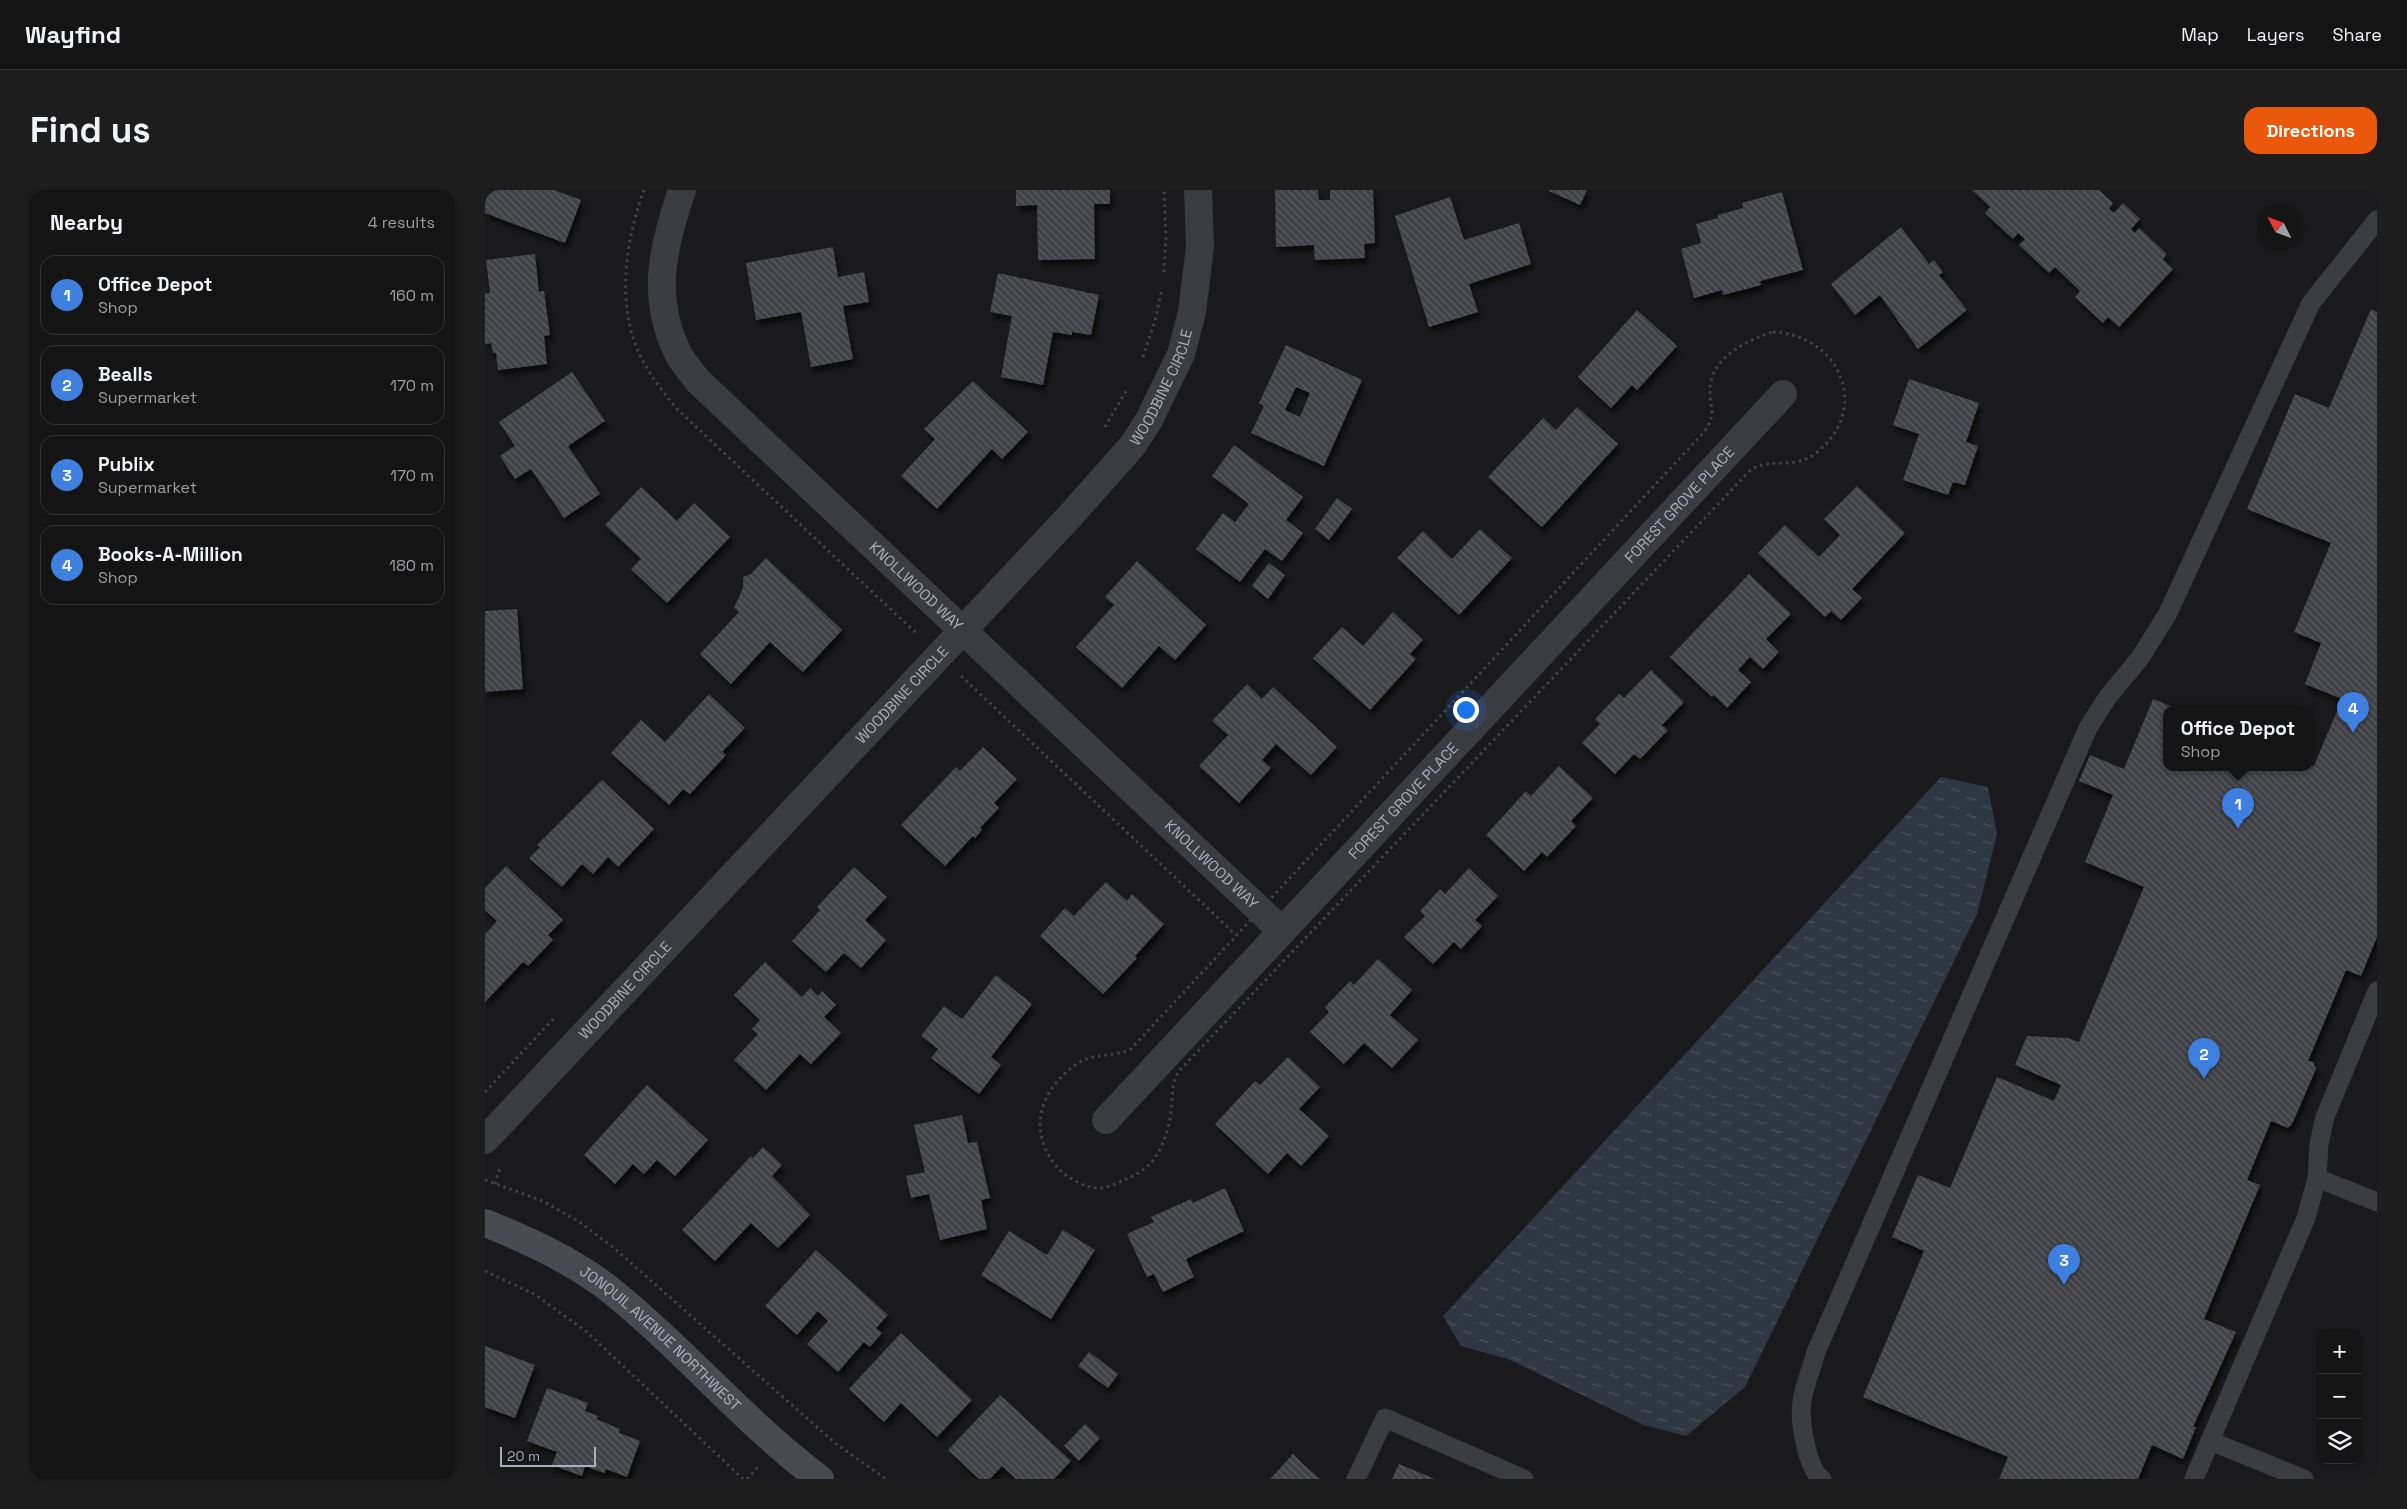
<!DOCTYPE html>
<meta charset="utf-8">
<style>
:root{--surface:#141415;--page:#1d1d1e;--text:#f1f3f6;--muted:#9d9ea0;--line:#333334;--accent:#ea580c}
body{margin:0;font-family:"Space Grotesk",sans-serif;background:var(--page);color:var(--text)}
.controls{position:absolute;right:15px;bottom:15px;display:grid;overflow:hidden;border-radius:10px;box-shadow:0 1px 4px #0004}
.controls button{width:45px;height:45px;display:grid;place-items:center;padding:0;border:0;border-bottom:1px solid var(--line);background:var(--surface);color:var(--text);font:25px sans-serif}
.compass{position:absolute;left:1772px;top:15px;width:45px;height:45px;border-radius:50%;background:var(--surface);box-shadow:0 1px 4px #0004;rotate:312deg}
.scale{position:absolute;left:15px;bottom:12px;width:96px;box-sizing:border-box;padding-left:5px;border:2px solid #acafbd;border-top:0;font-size:14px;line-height:18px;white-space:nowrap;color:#acafbd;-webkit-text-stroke:4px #151517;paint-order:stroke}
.you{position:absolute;left:980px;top:519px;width:18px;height:18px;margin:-12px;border:4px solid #fff;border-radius:50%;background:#1a73e8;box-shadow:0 0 0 8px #1a73e833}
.badge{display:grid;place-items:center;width:32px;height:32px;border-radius:50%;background:var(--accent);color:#fff;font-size:16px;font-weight:700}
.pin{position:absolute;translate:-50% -41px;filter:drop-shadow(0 1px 2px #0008)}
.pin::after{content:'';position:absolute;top:26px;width:18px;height:15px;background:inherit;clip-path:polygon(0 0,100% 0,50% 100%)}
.popup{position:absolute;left:1678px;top:516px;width:150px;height:65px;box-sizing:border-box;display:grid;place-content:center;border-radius:10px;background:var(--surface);filter:drop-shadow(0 1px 4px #0005);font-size:16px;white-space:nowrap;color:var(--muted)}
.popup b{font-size:19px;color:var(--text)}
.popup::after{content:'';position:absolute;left:50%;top:100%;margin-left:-10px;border:10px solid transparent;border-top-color:var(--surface)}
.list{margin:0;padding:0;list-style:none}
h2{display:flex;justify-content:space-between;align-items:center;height:65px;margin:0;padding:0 20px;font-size:21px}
h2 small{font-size:16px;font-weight:400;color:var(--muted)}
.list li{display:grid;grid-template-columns:32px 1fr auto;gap:15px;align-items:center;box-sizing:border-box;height:80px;margin:0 10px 10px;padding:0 10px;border:1px solid var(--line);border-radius:15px}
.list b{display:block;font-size:19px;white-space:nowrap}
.list p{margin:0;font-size:16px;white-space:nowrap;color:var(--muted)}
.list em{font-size:16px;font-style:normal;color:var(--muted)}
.icon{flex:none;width:28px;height:28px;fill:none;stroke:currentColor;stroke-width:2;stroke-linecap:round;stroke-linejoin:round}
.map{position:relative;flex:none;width:1892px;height:1289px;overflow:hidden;border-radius:15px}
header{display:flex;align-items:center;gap:30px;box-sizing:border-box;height:70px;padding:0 25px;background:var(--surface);border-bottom:1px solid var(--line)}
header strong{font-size:24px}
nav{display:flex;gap:28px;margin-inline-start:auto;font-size:18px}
.intro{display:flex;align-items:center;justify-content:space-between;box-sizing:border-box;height:120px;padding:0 30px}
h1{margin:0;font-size:35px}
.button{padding:12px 22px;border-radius:15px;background:var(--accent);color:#fff;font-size:18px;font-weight:700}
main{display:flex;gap:30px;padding:0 30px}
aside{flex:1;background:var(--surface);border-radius:15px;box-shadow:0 1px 4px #0004}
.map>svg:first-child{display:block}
</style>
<header>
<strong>Wayfind</strong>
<nav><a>Map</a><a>Layers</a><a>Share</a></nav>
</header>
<div class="intro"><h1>Find us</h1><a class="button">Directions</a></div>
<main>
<aside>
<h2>Nearby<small>4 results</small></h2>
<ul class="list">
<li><span class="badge" style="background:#3f7fe0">1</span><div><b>Office Depot</b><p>Shop</p></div><em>160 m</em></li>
<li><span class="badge" style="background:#3f7fe0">2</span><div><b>Bealls</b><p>Supermarket</p></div><em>170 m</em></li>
<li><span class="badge" style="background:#3f7fe0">3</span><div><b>Publix</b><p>Supermarket</p></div><em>170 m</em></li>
<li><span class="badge" style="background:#3f7fe0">4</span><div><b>Books-A-Million</b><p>Shop</p></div><em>180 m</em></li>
</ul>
</aside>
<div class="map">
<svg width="1892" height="1289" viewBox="0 0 1892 1289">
<defs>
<pattern id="water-ripples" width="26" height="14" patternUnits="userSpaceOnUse" patternTransform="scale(1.25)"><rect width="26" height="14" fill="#2e3742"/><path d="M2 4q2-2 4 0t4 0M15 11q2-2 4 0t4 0" fill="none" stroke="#4a515b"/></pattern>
<pattern id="building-back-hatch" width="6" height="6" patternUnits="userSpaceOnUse" patternTransform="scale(1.25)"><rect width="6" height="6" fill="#414247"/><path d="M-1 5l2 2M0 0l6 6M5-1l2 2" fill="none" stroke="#5a5b60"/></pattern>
<filter id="shadow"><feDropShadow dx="3" dy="5.5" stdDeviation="2.5" flood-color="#0009"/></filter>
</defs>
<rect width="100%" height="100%" fill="#1a1a1c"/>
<polygon fill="url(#water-ripples)" points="1456,587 1503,597 1512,644 1492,724 1260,1197 1201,1246 1159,1235 1023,1169 976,1156 958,1126"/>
<g fill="url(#building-back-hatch)" fill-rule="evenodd" filter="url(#shadow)">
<polygon points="0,0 69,0 96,10 80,53 0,23"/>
<polygon points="531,0 625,0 625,14 609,14 610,69 553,70 552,15 531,16"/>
<polygon points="790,0 833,0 834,10 845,10 845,0 888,0 890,53 879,54 880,68 830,70 829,55 791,57"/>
<polygon points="1062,0 1102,0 1095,15"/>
<polygon points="1487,0 1614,0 1628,13 1624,19 1629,23 1638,13 1655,29 1646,39 1650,43 1654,38 1682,64 1678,69 1688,79 1634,137 1623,127 1618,133 1590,107 1595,101 1570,77 1564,83 1534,55 1540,49 1533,43 1528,49 1500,23 1505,17"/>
<polygon points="1297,2 1318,80 1275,91 1276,95 1238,105 1237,100 1209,108 1196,59 1216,53 1211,34 1233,28 1233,25 1258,18 1257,13"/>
<polygon points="965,7 979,50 1034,33 1046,74 984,94 993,122 944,137 910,26"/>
<polygon points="1416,37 1444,74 1449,70 1458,82 1454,85 1482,120 1433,159 1395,105 1370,125 1346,94"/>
<polygon points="348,57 353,87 379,82 384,112 358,116 368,169 326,177 316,122 271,130 261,73"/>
<polygon points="50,64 54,102 59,101 65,145 59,146 62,174 13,180 11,163 8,163 6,153 0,154 0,103 5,103 1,70"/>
<polygon points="513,83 614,105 606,145 587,142 587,145 568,142 558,195 516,187 527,126 505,122"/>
<polygon points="1886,119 1892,122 1892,747 1876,786 1861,780 1823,871 1828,872 1831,879 1807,934 1803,938 1786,931 1762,990 1775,995 1719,1129 1751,1142 1708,1237 1711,1237 1698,1269 1667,1255 1653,1289 1514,1289 1523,1267 1378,1207 1439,1061 1407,1047 1433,985 1465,998 1512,887 1569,911 1576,895 1530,875 1542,846 1583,848 1594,852 1659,697 1600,672 1628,605 1594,591 1605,565 1639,579 1668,509 1695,520 1682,520 1682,578 1824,578 1824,574 1829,576 1857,509 1820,494 1836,453 1809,442 1846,353 1762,319 1810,204 1844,218"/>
<polygon points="1152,120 1192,156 1152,200 1147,195 1126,218 1093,187"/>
<path d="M801,155L877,190L839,276L766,243L779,216L774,213ZM811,197L825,203L815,227L800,220Z"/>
<polygon points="87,182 120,231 83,256 115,304 79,328 46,279 30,289 15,266 30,256 14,232"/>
<polygon points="1424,189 1494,213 1481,252 1493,256 1480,295 1468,292 1463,305 1418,290 1434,244 1408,235"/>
<polygon points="488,191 543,242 517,269 507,259 452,319 416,286 450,249 439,239"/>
<polygon points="1092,217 1133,254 1057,337 1003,287 1058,228 1071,240"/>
<polygon points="749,255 818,307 801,330 818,343 797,371 780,359 755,392 711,359 738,323 750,332 764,314 727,286"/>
<polygon points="1372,296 1420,343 1367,399 1377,408 1356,430 1346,421 1340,427 1273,363 1300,335 1334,367 1355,345 1339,329"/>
<polygon points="156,297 192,331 209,313 245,347 182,413 146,379 156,369 120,335"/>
<polygon points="852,308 867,319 844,350 830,339"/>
<polygon points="995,339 1027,368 974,425 912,368 938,341 967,369"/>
<polygon points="281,368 357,440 318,482 285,452 246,494 215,464 254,422 249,418 258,398 258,387 266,384"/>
<polygon points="652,371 721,435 690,470 674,456 637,498 591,457 629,415 620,407"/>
<polygon points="784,373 800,385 783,409 767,396"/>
<polygon points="1264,384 1306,424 1281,449 1294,462 1278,479 1265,467 1253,480 1266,492 1242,518 1229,505 1227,507 1185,467"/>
<polygon points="32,419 38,499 0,502 0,421"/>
<polygon points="908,422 938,450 925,464 931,469 885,520 828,468 857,437 878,456"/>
<polygon points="1166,480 1199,512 1177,535 1183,540 1155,569 1149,564 1130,584 1097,553 1115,534 1110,529 1134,504 1139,508"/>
<polygon points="762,494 777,509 788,497 852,557 826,585 791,554 777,570 786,578 754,613 714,576 743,545 727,531"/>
<polygon points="224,504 260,538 237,562 241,565 205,604 198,599 184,615 126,563 156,530 180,552"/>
<polygon points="498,557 532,589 509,613 514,618 495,638 497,640 490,648 488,646 460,676 416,635 471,577 475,581"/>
<polygon points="1074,576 1108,608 1086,631 1091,636 1062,667 1057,662 1039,681 1001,645 1041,601 1046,606"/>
<polygon points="117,590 169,639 133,677 123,667 108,684 97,674 77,697 44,668 55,657 52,655"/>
<polygon points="21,676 78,730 63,745 68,750 43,776 38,772 0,812 0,744 12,731 0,720 0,698"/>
<polygon points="369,677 402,707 380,730 401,750 376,778 359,763 341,782 307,751 335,720 332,717"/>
<polygon points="984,678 1013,706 990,730 997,736 976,759 969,752 948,774 919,747 940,726 935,721 955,699 960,704"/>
<polygon points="621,692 642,711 647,704 679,734 650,766 652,768 618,804 555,746 580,718 589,726"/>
<polygon points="893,769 927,800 905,825 933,850 907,878 879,853 859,874 825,842 844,822 840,817 865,791 869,795"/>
<polygon points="280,772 317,807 325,798 333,806 337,801 351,815 339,827 356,843 326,874 315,864 281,900 249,870 273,844 267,839 275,830 249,805"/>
<polygon points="511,785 547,814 506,867 516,875 494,904 446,868 453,859 436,846 459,816 477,829"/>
<polygon points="803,867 835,897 814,919 844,946 816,976 802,963 783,984 730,934 770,891 775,895"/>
<polygon points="162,895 223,950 190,986 172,970 159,984 148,974 130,994 99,965"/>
<polygon points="477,925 483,953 492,952 505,1008 496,1010 502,1039 455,1050 444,1004 426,1008 421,986 440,982 429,935"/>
<polygon points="278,957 297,975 287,986 325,1025 293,1058 266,1033 230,1071 197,1040 266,966 268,968"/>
<polygon points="740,998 759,1041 701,1069 709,1087 678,1102 669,1084 662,1087 642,1044 669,1032 666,1027 706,1009 708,1013"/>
<polygon points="578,1040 610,1060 566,1129 496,1085 524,1041 562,1065"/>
<polygon points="331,1060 403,1125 391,1138 397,1143 385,1157 379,1152 353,1182 322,1154 343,1131 333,1121 312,1145 280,1116"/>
<polygon points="416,1143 487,1210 452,1247 416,1213 399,1232 364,1199"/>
<polygon points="0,1156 50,1175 30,1228 0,1217"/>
<polygon points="604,1162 633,1184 623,1198 593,1176"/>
<polygon points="62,1198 103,1213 100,1221 113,1226 111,1229 135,1239 134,1243 155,1251 142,1287 121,1279 119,1283 100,1276 97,1286 67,1275 72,1262 42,1251"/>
<polygon points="515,1205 586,1271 569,1289 531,1289 517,1276 505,1289 494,1289 463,1260"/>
<polygon points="600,1234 615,1248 594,1271 579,1256"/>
<polygon points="808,1264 819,1275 835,1289 785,1289"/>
<polygon points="914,1274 950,1289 907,1289"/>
</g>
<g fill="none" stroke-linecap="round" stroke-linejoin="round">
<g stroke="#404249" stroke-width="3" stroke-dasharray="2.5 4" stroke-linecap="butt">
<path d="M159,0C141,49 131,113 154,163C163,183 177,200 190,217L431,443"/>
<polyline points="679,82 681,47 679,0"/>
<path d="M1288,142C1355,145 1387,219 1331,263C1309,280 1289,268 1269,278C1264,280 1259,287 1255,291L695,880C687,891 688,898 687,912C686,930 680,954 669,969C662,979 652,984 642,989C634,992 625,997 616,998C605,999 593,993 584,987C575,982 567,972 562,962C544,927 563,892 595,872C611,863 629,867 646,859L1220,241C1232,221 1225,221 1225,200C1225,168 1262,150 1288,142Z"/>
<polyline points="658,167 670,131 677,98"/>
<polyline points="620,237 641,201"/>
<polyline points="476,486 751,745"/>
<polyline points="0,902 71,826"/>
<polyline points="0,990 58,1011 96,1033 129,1058 350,1253 401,1289"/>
<polyline points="10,994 15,978"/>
<polyline points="0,1081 49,1104 102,1142 258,1289"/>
<polyline points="262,1289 273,1277"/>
</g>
<g stroke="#3b3b42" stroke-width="19">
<polyline points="1832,988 1892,1012"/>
<polyline points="871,1289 900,1228 1039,1289"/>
<path d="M1337,1289C1322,1280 1314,1229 1317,1212C1319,1195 1327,1178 1331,1162L1603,538L1622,508L1655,468L1683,423L1826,113L1892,30"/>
<polyline points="1709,1289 1725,1251"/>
<polyline points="1819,1289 1725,1251 1821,1028 1832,988 1834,954 1840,927 1892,801"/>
</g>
<g stroke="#3b3b42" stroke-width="28">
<path id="s1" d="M197,0C178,56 165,107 193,163C198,173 206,182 213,191L797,741"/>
<path id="s2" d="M621,930L1298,204"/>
<path id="s3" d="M0,950L585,326L648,255L664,230L696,164L707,122L715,57L713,0"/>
</g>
<path stroke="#484a52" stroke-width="28" id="s4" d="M0,1033C45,1051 91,1072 129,1103C201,1161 261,1234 335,1289"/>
</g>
<g text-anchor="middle" stroke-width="4" stroke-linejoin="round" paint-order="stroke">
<g font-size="15" fill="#acafbd" stroke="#151517">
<text dy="5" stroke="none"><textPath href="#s3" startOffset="1015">WOODBINE CIRCLE</textPath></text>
<text dy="5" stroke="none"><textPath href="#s2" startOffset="841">FOREST GROVE PLACE</textPath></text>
<text dy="5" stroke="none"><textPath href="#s1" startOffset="502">KNOLLWOOD WAY</textPath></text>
<text dy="5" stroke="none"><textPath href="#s3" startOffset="610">WOODBINE CIRCLE</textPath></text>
<text dy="5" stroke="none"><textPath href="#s2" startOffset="436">FOREST GROVE PLACE</textPath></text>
<text dy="5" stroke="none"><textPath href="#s1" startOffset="908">KNOLLWOOD WAY</textPath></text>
<text dy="5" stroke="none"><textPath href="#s3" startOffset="205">WOODBINE CIRCLE</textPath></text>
<text dy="5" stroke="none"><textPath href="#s4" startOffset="212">JONQUIL AVENUE NORTHWEST</textPath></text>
</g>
</g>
</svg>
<div class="controls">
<button>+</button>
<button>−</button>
<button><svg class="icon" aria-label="layers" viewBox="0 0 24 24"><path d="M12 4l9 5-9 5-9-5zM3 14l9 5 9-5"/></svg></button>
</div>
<svg class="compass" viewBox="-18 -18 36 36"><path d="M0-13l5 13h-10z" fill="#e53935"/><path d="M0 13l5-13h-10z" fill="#9d9ea0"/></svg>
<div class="scale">20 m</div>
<div class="you"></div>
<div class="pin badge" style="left:1753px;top:639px;background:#3f7fe0">1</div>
<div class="popup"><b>Office Depot</b>Shop</div>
<div class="pin badge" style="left:1719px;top:889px;background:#3f7fe0">2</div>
<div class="pin badge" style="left:1579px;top:1095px;background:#3f7fe0">3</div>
<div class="pin badge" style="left:1868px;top:543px;background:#3f7fe0">4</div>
</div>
</main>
